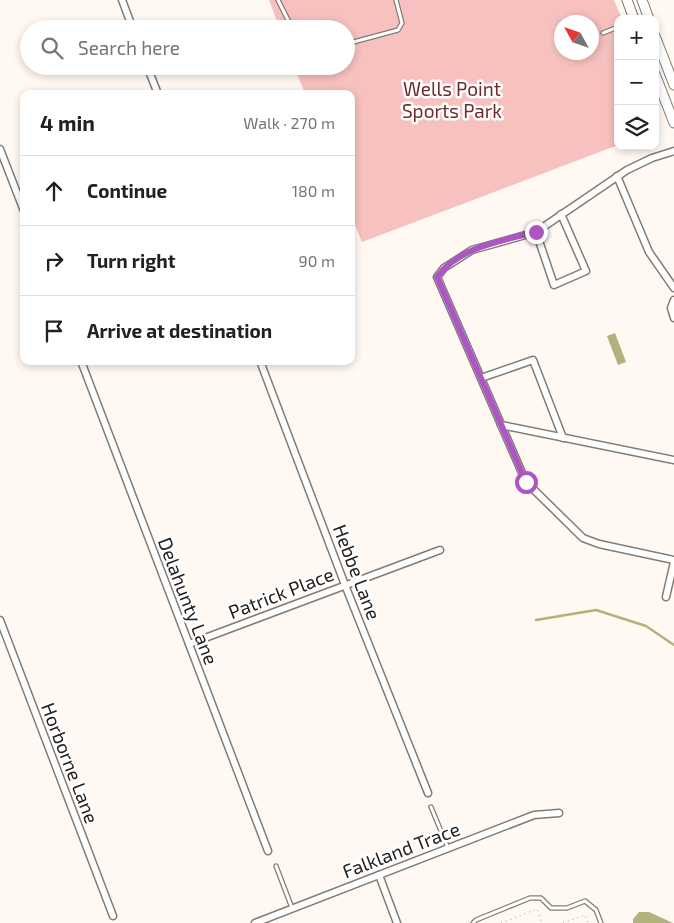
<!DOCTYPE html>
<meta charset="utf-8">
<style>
:root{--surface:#fff;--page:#f6f6f6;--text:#202124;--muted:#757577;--line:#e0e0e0}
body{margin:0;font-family:"Exo 2",sans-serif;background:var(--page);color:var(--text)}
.controls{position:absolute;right:15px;top:15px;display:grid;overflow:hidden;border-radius:10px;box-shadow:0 2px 8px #0003}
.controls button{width:45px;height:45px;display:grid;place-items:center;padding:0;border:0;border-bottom:1px solid var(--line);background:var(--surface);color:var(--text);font:25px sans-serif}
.compass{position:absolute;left:554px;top:15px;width:45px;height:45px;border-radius:50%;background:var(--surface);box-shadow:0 2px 8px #0003;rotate:310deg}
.stop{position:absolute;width:15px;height:15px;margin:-11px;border:4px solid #ac56c4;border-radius:50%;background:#fff}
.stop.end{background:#ac56c4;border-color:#fff;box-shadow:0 1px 5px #0008}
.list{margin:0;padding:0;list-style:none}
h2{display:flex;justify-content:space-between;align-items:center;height:65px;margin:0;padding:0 20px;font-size:21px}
h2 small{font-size:16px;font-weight:400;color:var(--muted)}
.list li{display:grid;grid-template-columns:32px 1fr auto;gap:15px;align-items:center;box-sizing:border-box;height:70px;padding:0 20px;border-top:1px solid var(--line)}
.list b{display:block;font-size:19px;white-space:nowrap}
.list em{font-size:16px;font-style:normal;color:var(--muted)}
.icon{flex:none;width:28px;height:28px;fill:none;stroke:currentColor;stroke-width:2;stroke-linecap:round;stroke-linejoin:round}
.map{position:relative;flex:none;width:674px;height:923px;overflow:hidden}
.search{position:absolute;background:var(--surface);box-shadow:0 2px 8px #0003;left:20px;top:20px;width:335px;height:55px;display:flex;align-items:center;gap:12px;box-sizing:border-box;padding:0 18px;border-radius:28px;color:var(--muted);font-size:19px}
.panel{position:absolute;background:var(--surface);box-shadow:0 2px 8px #0003;left:20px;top:90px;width:335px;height:275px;border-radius:10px}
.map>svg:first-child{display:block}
</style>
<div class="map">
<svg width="674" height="923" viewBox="0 0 674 923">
<rect width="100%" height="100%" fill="#fff8f3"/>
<path fill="#f6c1be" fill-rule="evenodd" d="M269,0H614L622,19H618V145L362,242L351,215V94H305L294,66H346V29H280ZM562,22H592V52H562Z"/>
<g fill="#b3b27b">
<polygon points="615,333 626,362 618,365 607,336"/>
<polygon points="639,912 649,912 673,923 633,923 633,919"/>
</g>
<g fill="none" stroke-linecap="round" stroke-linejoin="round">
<polyline stroke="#b3b27b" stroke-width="2.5" points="536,620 596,610 646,626 674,645"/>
<defs>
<g id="lane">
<polyline points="278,0 288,20 297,29"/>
<polyline points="603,33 618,27"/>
<polyline points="346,44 398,30 402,23 396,0"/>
<polyline points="431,807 448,848"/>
<polyline points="276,866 292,908"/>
<polyline points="473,923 476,920 530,898 541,898 551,908 567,908 585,901 596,910 601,923"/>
</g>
<g id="street">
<polyline points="122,0 133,29"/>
<polyline points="147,66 158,94"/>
<polyline points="0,149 24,211"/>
<polyline points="674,151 652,158 627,170 536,232 472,250 444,268 437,277 526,482 583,538 599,544 674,560"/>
<polyline points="617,176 649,252 674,288"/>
<polyline points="536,232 554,285 586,271 561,214"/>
<polyline points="674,300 671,308 674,318"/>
<polyline points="81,361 268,851"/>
<polyline points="260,361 345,585 428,793"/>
<polyline points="481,378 533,360 563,438"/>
<polyline points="501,425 674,460"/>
<polyline points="666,597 674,562"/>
<polyline points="0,620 113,916"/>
<polyline points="189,644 440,550"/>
<polyline points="379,875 397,923"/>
<polyline points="255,923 534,815 559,813"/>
</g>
<g id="secondary">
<polyline points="627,0 634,19"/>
<polyline points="642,0 649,19"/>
<polyline points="655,36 674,85"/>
<polyline points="655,74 674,123"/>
</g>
</defs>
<use href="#lane" stroke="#837c75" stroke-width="5.5"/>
<use href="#street" stroke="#837c75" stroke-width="9"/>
<use href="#secondary" stroke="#837c75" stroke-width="11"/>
<g stroke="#9e9895" stroke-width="1" stroke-dasharray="1 4" stroke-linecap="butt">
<polyline points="501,923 537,909 542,923"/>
<polyline points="563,923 585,915 588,923"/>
</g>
<use href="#lane" stroke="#fff" stroke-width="3"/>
<use href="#street" stroke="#fff" stroke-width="6"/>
<use href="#secondary" stroke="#fff" stroke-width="9"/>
</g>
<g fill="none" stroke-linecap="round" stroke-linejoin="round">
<path stroke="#ac56c4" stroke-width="6" d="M526,482L437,277C459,247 501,241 536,232"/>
</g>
<g text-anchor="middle" stroke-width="5" stroke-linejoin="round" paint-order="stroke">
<g font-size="19" fill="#72292b" stroke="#fff">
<text x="452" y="96">Wells Point<tspan x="452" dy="22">Sports Park</tspan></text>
</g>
<g font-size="19" fill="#24211f" stroke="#fff">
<text transform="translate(357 572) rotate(69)" y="7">Hebbe Lane</text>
<text transform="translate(281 593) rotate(-21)" y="7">Patrick Place</text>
<text transform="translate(188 601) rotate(69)" y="7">Delahunty Lane</text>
<text transform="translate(70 763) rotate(69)" y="7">Horborne Lane</text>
<text transform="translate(401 850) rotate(-21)" y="7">Falkland Trace</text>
</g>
</g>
</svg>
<div class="controls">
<button>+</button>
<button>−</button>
<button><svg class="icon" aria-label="layers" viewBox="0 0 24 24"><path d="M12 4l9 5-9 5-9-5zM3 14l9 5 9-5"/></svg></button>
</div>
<svg class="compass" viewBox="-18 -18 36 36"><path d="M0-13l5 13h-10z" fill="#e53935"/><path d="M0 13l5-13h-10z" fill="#757577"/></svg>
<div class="stop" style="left:526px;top:482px"></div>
<div class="stop end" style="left:536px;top:232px"></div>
<div class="search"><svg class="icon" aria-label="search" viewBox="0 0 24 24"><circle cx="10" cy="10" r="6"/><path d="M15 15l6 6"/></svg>Search here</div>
<section class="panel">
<h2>4 min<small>Walk · 270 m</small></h2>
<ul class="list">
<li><svg class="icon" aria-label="ahead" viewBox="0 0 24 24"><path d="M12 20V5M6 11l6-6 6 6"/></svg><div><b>Continue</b></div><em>180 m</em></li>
<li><svg class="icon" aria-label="right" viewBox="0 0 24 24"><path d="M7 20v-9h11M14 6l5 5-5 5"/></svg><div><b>Turn right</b></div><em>90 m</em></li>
<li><svg class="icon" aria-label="arrive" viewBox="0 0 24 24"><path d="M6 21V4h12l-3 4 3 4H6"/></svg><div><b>Arrive at destination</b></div></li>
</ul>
</section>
</div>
